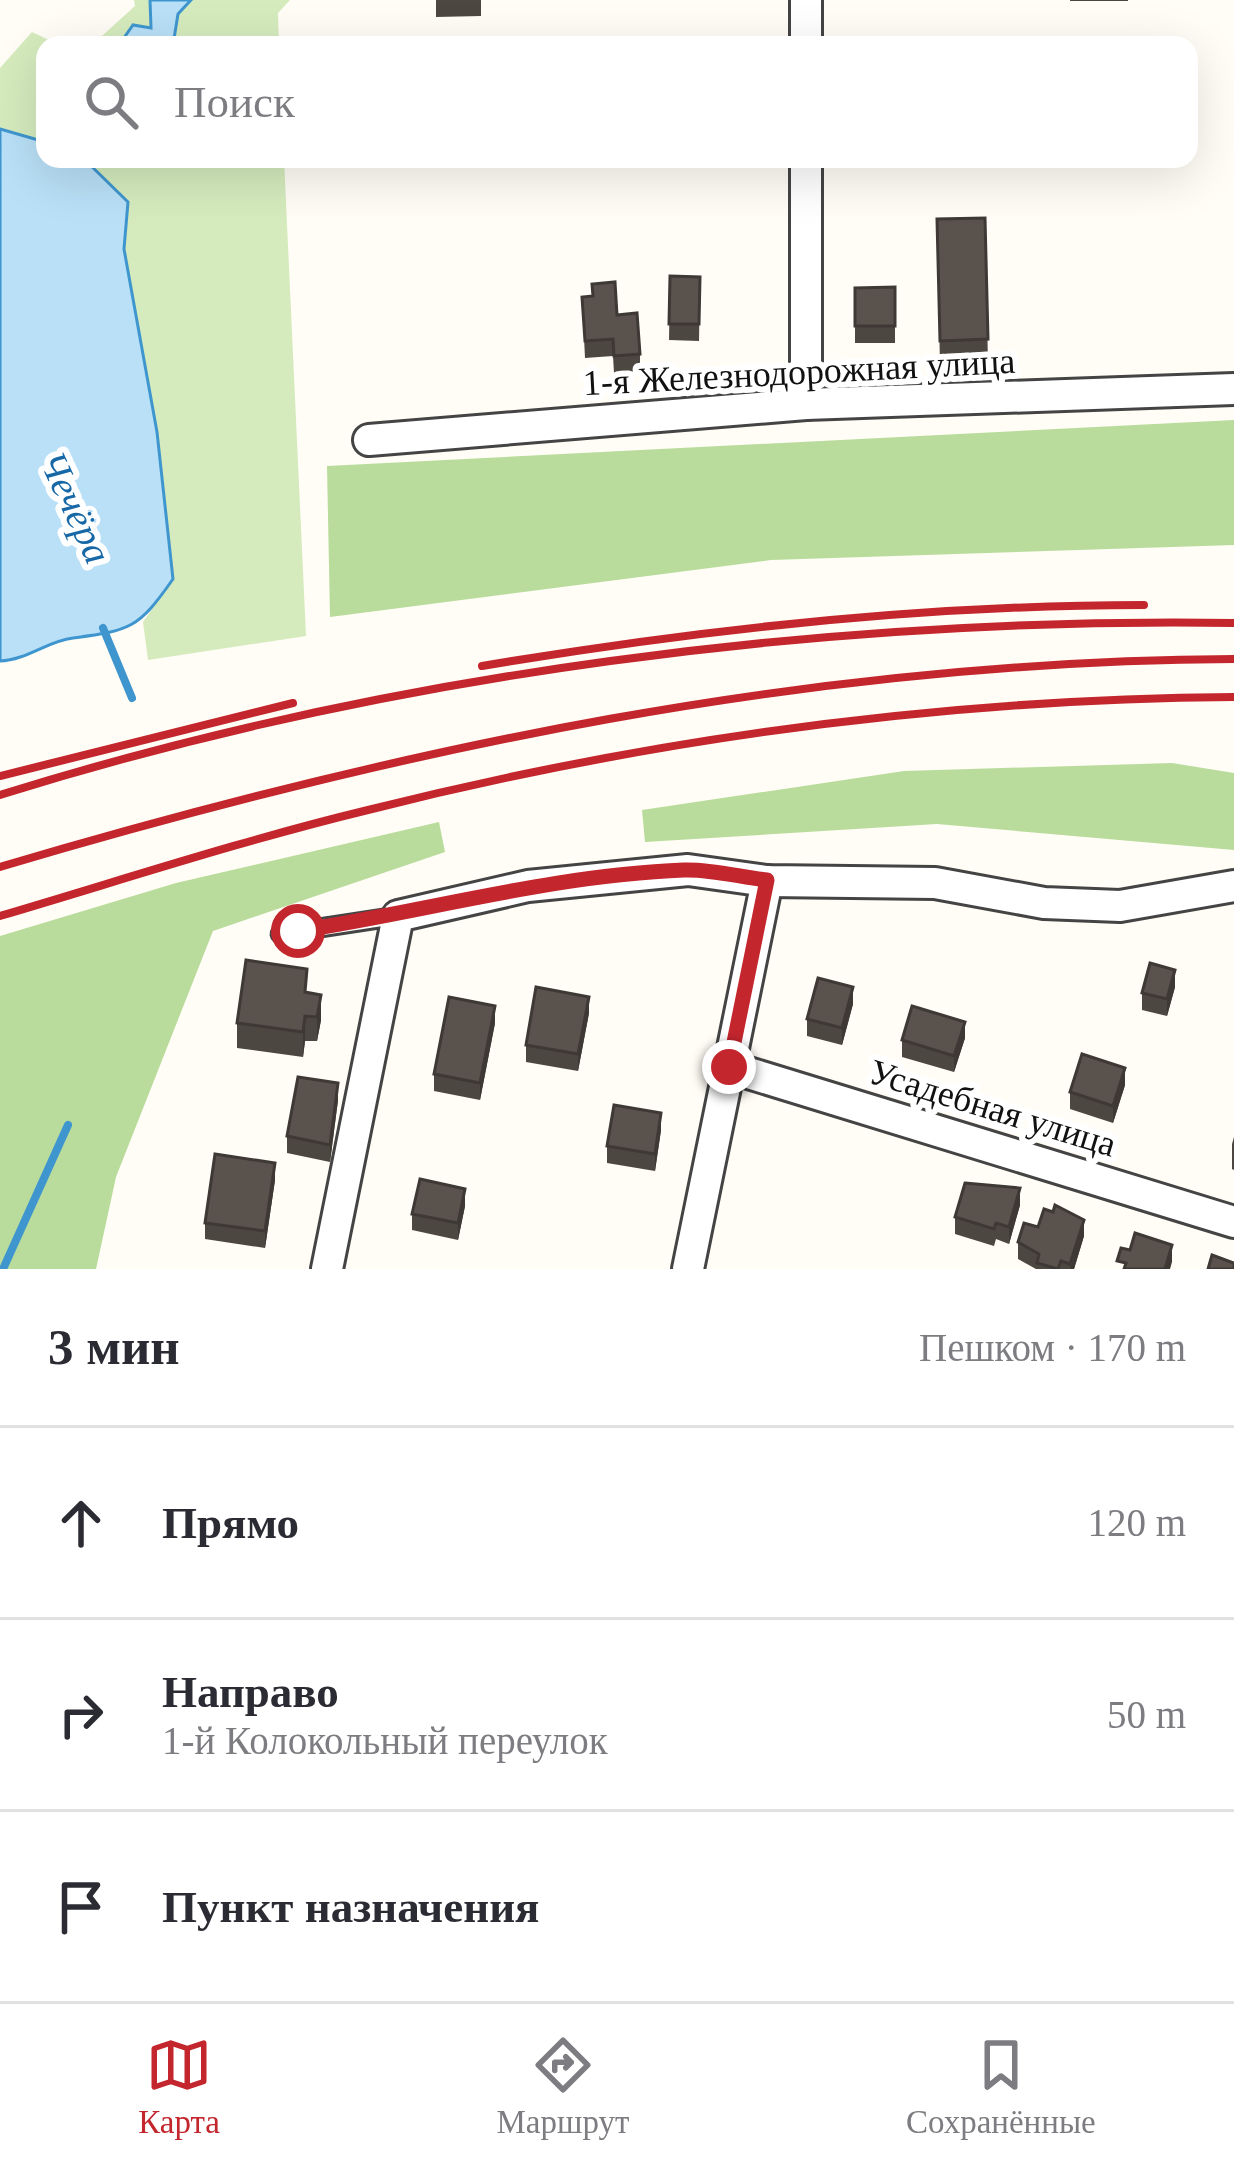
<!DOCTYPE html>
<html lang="ru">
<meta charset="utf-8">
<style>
:root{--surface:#fff;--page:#f2f2f3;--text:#2b2b33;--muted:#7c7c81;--line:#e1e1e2;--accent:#c4262e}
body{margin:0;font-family:"Times New Roman",serif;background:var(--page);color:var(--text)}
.stop{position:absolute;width:36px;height:36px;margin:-27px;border:9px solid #c4262e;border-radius:50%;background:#fff}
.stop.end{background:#c4262e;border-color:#fff;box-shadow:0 3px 12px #0008}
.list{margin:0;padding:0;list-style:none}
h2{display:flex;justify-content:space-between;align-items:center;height:156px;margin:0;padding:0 48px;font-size:51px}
h2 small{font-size:39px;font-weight:400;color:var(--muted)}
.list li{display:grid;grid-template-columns:78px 1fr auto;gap:36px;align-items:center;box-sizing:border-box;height:192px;padding:0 48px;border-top:3px solid var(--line)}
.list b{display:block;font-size:45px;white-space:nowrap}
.list p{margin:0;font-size:39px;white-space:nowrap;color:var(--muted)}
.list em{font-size:39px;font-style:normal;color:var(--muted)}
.icon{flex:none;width:66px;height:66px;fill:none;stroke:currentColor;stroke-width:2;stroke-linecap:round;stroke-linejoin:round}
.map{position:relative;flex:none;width:1234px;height:1269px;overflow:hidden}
.search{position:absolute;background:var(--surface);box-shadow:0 12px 48px #0002;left:36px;right:36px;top:36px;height:132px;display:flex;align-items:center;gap:30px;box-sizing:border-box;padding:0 42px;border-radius:24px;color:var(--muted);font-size:45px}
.sheet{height:732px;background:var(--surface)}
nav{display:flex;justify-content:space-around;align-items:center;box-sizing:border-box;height:168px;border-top:3px solid var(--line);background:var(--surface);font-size:33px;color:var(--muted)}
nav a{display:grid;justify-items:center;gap:6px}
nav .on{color:var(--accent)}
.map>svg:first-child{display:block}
</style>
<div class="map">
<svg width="1234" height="1269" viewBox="0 0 1234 1269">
<rect width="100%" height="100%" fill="#fffdf5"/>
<g fill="#d5ebbd">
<polygon points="134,0 150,0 151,28 134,25 119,45 92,45 135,6"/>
<polygon points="191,0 290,0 278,13 279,45 173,45 178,14"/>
<polygon points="32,32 59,45 45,45 45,142 0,129 0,68"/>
<polygon points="284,159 306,636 148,660 143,622 173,579 157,432 124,249 128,202 83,161"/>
</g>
<g fill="#b9dc9c">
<polygon points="1234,420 1234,545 771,560 330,617 327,466"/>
<polygon points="1172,763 1234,773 1234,850 937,824 645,842 642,810 904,771"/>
<polygon points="439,822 445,852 213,931 116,1177 96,1269 0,1269 0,936 176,883"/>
</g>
<g fill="#b9e0f7" stroke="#3f96cf" stroke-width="3">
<polygon points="150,0 191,0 178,14 173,45 119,45 133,25 151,28"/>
<path d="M0,129L45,142V159H84L128,202L124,249L157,432L173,579C138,629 131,630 73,638C47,641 27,660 0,661Z"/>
</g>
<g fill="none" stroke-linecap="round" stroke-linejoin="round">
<g stroke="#3f96cf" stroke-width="8">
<polyline points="103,628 132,698"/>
<polyline points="3,1269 68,1125"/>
</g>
<defs>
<polyline id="service" points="280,934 398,916"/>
<g id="minor">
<polyline points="806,45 806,0"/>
<polyline points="806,404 806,159"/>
<polyline points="369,440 806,404 1234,389"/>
<polyline points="729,1067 1234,1222"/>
<polyline points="327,1269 398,916 528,886 688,870 767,881 935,883 1044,903 1120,906 1234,886"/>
<polyline points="688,1269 767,881"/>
</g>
</defs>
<use href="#service" stroke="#444" stroke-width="21"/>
<use href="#minor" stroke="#444" stroke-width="36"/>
<use href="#service" stroke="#fff" stroke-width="15"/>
<use href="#minor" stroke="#fff" stroke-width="30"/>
<g stroke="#c4262e" stroke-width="8">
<path d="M482,666C701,629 921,605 1144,605"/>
<polyline points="0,776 293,703"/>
<path d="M0,795C389,673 827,617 1234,623"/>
<path d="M0,867C404,747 812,661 1234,659"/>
<path d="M0,916C122,880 244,840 368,810C650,739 943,699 1234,697"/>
</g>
</g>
<g fill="#4d4742">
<polygon points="436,0 481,0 481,16 436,17"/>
<rect x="1070" y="0" width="58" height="1"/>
<polygon points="985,218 988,364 940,366 937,219"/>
<polygon points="670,276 700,277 699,341 669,340"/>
<polygon points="895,287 895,343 855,343 855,288"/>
<polygon points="582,297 617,315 640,354 640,371 614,373 613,356 585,358"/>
<polygon points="1175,987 1167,1016 1142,1010 1142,993"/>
<polygon points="307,993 321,1020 317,1041 305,1041 303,1057 237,1048 237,1023"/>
<polygon points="853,1004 842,1045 807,1036 807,1019"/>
<polygon points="589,1013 578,1071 526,1062 526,1045"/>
<polygon points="495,1023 480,1100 434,1091 434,1074"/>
<polygon points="965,1038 954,1072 902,1057 902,1040"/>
<polygon points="1125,1085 1113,1123 1070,1109 1070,1092"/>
<polygon points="338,1100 330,1162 287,1153 287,1136"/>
<polygon points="661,1130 655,1171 607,1163 607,1146"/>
<polygon points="1234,1137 1234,1170 1232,1169 1232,1144"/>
<polygon points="275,1180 265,1248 205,1239 205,1223"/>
<polygon points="1020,1205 1009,1244 996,1239 994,1246 955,1234 955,1217"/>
<polygon points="465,1206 458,1240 412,1230 412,1214"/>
<polygon points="1038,1227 1084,1236 1074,1269 1036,1269 1018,1259 1018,1242"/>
</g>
<g fill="#3f3936">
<polygon points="1175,970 1175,987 1167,1016 1167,999"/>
<polygon points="853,987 853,1004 842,1045 842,1028"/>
<polygon points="321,995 321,1020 317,1041 317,1017"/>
<polygon points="589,997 589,1013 578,1071 578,1054"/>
<polygon points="495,1006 495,1023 480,1100 480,1083"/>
<polygon points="305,1016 305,1041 303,1057 303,1032"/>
<polygon points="965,1022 965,1038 954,1072 954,1056"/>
<polygon points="1125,1068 1125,1085 1113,1123 1113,1106"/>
<polygon points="338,1083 338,1100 330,1162 330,1145"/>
<polygon points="661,1113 661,1130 655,1171 655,1154"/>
<polygon points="275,1163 275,1180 265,1248 265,1231"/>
<polygon points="1020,1188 1020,1205 1009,1244 1009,1227"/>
<polygon points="465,1189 465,1206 458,1240 458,1223"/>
<polygon points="1084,1220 1084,1236 1074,1269 1070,1269"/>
<polygon points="1172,1245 1172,1262 1170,1269 1165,1269"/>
</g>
<g fill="#5a524d" stroke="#3f3936" stroke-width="3">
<rect x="1109" y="43" width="51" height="2"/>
<polygon points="985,218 988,339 940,341 937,219"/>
<polygon points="670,276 700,277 699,324 669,324"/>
<polygon points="615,282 617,315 637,313 640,354 614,356 613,339 585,341 582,297 593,296 592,284"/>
<polygon points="895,287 895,326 855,326 855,288"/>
<polygon points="246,960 307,969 305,992 321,995 317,1017 305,1016 303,1032 237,1023"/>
<polygon points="1150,963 1175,970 1167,999 1142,993"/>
<polygon points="818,978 853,987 842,1028 807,1019"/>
<polygon points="536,987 589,997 578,1054 526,1045"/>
<polygon points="449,997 495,1006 480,1083 434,1074"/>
<polygon points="912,1006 965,1022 954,1056 902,1040"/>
<polygon points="1082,1054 1125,1068 1113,1106 1070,1092"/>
<polygon points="298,1077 338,1083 330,1145 287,1136"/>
<polygon points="614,1105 661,1113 655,1154 607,1146"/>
<polygon points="215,1154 275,1163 265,1231 205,1223"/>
<polygon points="420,1179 465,1189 458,1223 412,1214"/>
<polygon points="965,1183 1020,1188 1009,1227 996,1223 994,1229 955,1217"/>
<polygon points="1055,1205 1084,1220 1070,1264 1061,1261 1058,1269 1037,1263 1039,1254 1018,1242 1024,1223 1038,1227 1044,1209 1053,1212"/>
<polygon points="1135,1233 1172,1245 1165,1269 1124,1269 1126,1263 1117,1261 1121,1248 1130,1250"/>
<polygon points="1212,1255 1234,1263 1234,1269 1208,1269"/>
</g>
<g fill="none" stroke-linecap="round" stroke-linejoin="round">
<path stroke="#c4262e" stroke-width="15" d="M298,931C427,911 553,875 684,870C711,869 740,877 767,880L729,1067"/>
</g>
<g text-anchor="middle" stroke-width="12" stroke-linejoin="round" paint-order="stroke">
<g font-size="36" fill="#111" stroke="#fff">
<text transform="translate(799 371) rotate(-3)" y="13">1-я Железнодорожная улица</text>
<text transform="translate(993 1107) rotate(17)" y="13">Усадебная улица</text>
</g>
<g font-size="39" font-style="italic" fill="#1768a6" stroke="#fff">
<text transform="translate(76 507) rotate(65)" y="14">Чечёра</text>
</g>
</g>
</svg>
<div class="stop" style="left:298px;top:931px"></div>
<div class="stop end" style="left:729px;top:1067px"></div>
<div class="search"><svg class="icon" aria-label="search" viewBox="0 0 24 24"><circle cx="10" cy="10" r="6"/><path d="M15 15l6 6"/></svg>Поиск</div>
</div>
<section class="sheet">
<h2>3 мин<small>Пешком · 170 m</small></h2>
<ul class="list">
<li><svg class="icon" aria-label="ahead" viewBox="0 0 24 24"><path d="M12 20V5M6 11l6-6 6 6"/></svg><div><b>Прямо</b></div><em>120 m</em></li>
<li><svg class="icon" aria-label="right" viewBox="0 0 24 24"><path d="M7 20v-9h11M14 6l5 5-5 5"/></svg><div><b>Направо</b><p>1-й Колокольный переулок</p></div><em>50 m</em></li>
<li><svg class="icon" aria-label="arrive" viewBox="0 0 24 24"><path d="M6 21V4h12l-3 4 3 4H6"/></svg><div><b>Пункт назначения</b></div></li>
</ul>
</section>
<nav>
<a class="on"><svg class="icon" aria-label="map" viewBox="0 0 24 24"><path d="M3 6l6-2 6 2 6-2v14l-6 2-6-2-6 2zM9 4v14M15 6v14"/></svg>Карта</a>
<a><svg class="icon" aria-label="directions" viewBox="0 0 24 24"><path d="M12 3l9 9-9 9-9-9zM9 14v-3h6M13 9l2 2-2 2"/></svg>Маршрут</a>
<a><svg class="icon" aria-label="saved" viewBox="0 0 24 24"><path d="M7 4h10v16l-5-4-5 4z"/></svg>Сохранённые</a>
</nav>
